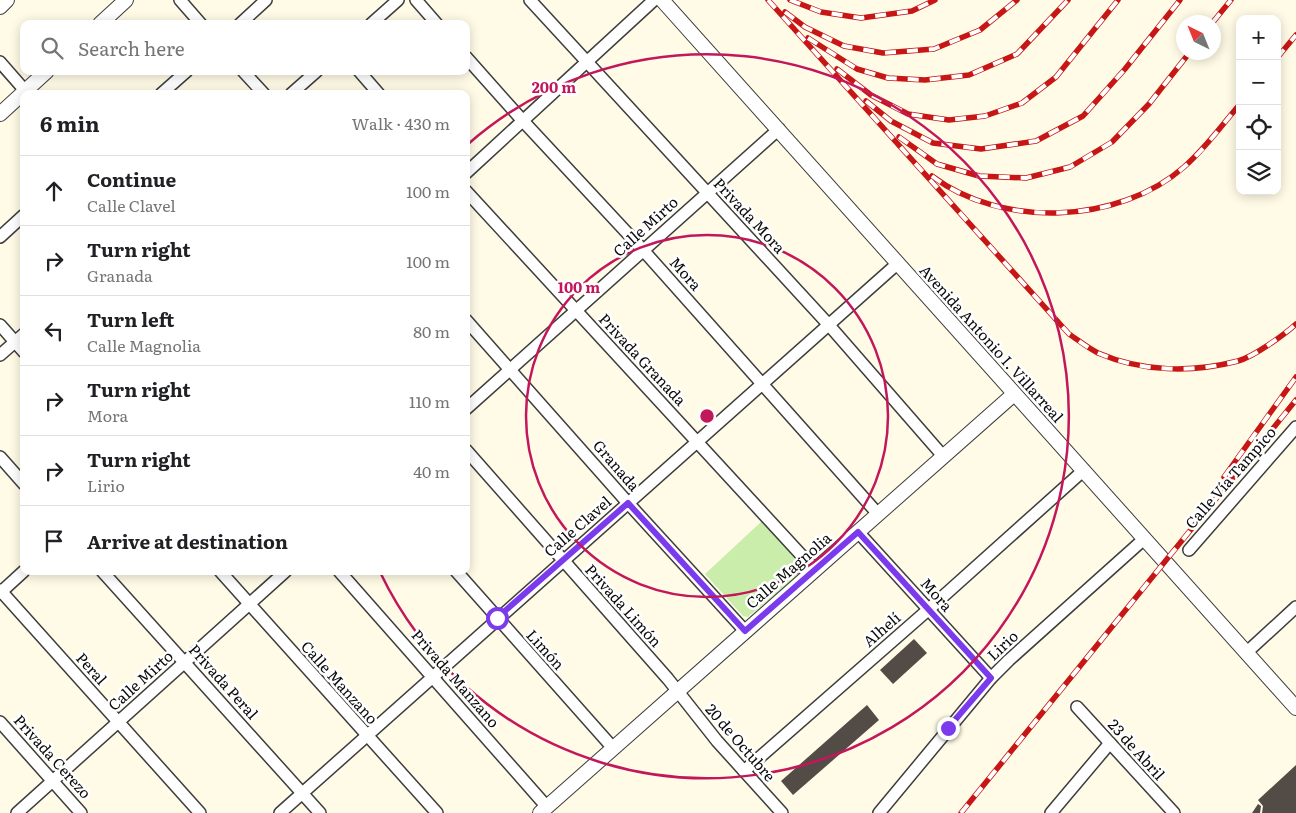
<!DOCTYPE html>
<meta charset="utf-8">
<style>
:root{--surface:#fff;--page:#f6f6f6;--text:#202124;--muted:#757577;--line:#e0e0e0}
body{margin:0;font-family:Literata,serif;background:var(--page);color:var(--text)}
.controls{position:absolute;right:15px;top:15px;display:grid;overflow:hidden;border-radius:10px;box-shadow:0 2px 12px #0003}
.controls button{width:45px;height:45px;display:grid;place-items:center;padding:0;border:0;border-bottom:1px solid var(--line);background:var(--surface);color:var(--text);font:25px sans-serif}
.compass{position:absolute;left:1176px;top:15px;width:45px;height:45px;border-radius:50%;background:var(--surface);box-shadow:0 2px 12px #0003;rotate:317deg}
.stop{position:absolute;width:15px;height:15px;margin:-11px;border:4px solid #7c3aed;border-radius:50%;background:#fff}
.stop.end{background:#7c3aed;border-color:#fff;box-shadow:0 1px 5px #0008}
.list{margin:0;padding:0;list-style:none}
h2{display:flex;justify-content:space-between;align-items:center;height:65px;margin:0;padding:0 20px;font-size:21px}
h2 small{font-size:16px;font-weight:400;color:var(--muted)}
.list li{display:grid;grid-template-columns:32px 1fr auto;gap:15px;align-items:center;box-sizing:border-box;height:70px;padding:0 20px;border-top:1px solid var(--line)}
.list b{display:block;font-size:19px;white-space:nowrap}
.list p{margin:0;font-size:16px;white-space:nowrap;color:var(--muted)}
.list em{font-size:16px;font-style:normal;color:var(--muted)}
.icon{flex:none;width:28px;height:28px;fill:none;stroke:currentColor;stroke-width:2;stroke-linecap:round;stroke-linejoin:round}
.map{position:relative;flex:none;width:1296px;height:813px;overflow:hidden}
.search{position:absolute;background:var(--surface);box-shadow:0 2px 12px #0003;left:20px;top:20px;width:450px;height:55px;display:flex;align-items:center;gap:12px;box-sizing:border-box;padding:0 18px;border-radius:10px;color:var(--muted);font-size:19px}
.panel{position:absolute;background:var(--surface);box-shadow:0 2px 12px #0003;left:20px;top:90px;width:450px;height:485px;border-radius:10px}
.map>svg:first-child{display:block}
</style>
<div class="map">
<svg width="1296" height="813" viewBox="0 0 1296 813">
<rect width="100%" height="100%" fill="#fffbe6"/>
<polygon fill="#caedac" points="762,521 802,566 803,571 748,617 743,616 705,574"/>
<g fill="#534b45">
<polygon points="914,639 927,653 893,684 880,670"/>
<polygon points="867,705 879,720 793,795 781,781"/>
<polygon points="1296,765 1296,813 1262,813 1263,806 1258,800"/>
<polygon points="1258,804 1261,806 1260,813 1252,813"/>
</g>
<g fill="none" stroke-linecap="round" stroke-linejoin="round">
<defs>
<g id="minor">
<polyline points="180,0 201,24"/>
<polyline points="416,0 437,24"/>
<polyline points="530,0 828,324 943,456"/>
<polyline points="240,24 266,0"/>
<polyline points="371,24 398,0"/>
<polyline points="466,57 523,121 643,250 878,514"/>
<polyline points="0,62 28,94"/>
<polyline points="243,71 264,94"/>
<polyline points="359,71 379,94"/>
<polyline points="161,94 187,71"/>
<polyline points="291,94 317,71"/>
<polyline points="466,173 654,0"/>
<polyline points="466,191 815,570"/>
<polyline points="0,237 24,215"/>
<polyline points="466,320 628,503 745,631"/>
<polyline points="0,325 24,352"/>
<polyline points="0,355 24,334"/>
<polyline points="466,409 779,129"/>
<polyline points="466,450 668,679 717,741 782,813"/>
<polyline points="0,457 24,484"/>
<polyline points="858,532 991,678"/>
<polyline points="1189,550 1296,427"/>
<polyline points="102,571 320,813"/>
<polyline points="220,571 437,813"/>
<polyline points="339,571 547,807"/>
<polyline points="456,571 613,748"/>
<polyline points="0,590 200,813"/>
<polyline points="0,593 24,571"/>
<polyline points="1246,653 1296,607"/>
<polyline points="1077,707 1174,813"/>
<polyline points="0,722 81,813"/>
<polyline points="744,771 929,609 1084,470"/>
<polyline points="17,813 286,571"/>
<polyline points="280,813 897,264"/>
<polyline points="879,813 991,678 1009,660 1144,539"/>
<polyline points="1051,813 1110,743"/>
</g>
<g id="tertiary">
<polyline points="662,0 1296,708"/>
<polyline points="0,7 7,0"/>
<polyline points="100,24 126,0"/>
<polyline points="0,114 47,71"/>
<polyline points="540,813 1014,394"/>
</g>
</defs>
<use href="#minor" stroke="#3d3d3d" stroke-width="14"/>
<use href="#tertiary" stroke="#3d3d3d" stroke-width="16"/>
<use href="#minor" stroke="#fff" stroke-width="11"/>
<use href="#tertiary" stroke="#fff" stroke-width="14"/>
<defs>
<g id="rail">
<path d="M768,0L1069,334C1078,340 1088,348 1098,353C1142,372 1192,373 1238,361C1253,357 1284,335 1296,324"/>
<polyline points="790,0 821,12 861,18 912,11 935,0"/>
<polyline points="785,12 805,27 844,46 883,53 934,49 980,30 1017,0"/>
<polyline points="1213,22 1231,0"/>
<polyline points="808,38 857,69 888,78 925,80 969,75 1017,54 1068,0"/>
<polyline points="1277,58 1296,35"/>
<polyline points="837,69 871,95 908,114 949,120 985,116 1022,103 1056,77 1118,0"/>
<polyline points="866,101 891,121 933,143 981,149 1036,141 1083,116 1125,69 1180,0"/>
<polyline points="899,137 937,164 979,176 1026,178 1070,167 1112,142 1149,104 1190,52"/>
<path d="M932,176C1002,229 1119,224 1184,167C1205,149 1222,125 1240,104"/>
<polyline points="1224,477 1296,377"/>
<polyline points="961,813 1296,400"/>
</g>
</defs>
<use href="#rail" stroke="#c61615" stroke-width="5.5"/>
<use href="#rail" stroke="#fff" stroke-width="4" stroke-dasharray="11" stroke-linecap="butt"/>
</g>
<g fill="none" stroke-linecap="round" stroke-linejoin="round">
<polyline stroke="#7c3aed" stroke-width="6" points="497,618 628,503 745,631 858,532 991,678 948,728"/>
</g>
<g fill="none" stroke="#c2185b" stroke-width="2.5">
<circle cx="707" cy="416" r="181"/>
<path d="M467 145A362 362 0 1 1 380 572"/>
</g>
<g text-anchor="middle" stroke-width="5" stroke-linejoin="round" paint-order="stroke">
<g font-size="15" fill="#0a0a0a" stroke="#fff">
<text transform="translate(749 216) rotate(47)" y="5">Privada Mora</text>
<text transform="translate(646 227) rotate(-42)" y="5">Calle Mirto</text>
<text transform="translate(685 274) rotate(48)" y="5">Mora</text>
<text transform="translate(991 344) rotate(48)" y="5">Avenida Antonio I. Villarreal</text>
<text transform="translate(642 360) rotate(47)" y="5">Privada Granada</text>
<text transform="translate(616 466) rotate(49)" y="5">Granada</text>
<text transform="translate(1231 478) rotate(-49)" y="5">Calle Vía Tampico</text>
<text transform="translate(578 527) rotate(-41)" y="5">Calle Clavel</text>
<text transform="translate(789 571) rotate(-41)" y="5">Calle Magnolia</text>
<text transform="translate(936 595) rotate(48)" y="5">Mora</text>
<text transform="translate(623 606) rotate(48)" y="5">Privada Limón</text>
<text transform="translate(882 630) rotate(-41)" y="5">Alhelí</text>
<text transform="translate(1003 646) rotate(-43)" y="5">Lirio</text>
<text transform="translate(545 650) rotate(48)" y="5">Limón</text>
<text transform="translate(91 669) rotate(48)" y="5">Peral</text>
<text transform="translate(455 679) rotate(49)" y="5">Privada Manzano</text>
<text transform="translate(141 681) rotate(-42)" y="5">Calle Mirto</text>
<text transform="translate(223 682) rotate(48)" y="5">Privada Peral</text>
<text transform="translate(339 683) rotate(48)" y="5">Calle Manzano</text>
<text transform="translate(740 743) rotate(49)" y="5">20 de Octubre</text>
<text transform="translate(1136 750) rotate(48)" y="5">23 de Abril</text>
<text transform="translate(52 757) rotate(48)" y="5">Privada Cerezo</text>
</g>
</g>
<circle cx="707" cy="416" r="8" fill="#c2185b" stroke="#fff" stroke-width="2.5"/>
<g font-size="15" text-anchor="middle" font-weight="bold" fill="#c2185b" stroke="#fff" stroke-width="5" stroke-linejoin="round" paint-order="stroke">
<text x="554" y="93">200 m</text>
<text x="579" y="293">100 m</text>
</g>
</svg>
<div class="controls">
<button>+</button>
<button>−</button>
<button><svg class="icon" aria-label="locate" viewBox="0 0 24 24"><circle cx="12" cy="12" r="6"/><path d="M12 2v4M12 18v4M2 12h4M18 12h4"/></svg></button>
<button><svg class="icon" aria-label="layers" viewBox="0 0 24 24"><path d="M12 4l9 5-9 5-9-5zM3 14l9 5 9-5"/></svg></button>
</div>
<svg class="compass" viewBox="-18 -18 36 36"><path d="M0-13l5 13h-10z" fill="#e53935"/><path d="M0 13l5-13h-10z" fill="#757577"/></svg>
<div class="stop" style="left:497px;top:618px"></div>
<div class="stop end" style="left:948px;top:728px"></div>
<div class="search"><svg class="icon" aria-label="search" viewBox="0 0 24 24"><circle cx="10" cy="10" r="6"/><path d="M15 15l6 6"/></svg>Search here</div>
<section class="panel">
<h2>6 min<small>Walk · 430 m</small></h2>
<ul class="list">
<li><svg class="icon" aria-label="ahead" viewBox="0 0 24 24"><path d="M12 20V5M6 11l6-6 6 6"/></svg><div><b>Continue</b><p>Calle Clavel</p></div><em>100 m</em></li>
<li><svg class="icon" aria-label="right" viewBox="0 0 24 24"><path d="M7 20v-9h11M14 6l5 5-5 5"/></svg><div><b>Turn right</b><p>Granada</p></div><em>100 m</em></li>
<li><svg class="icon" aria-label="left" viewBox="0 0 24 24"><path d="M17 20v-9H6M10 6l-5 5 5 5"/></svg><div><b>Turn left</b><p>Calle Magnolia</p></div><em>80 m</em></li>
<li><svg class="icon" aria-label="right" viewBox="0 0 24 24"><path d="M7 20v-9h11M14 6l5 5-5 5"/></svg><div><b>Turn right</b><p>Mora</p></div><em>110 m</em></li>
<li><svg class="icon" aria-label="right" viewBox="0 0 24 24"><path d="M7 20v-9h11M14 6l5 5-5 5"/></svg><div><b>Turn right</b><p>Lirio</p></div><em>40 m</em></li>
<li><svg class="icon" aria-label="arrive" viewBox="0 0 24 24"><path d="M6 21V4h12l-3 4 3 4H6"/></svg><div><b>Arrive at destination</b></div></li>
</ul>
</section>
</div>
